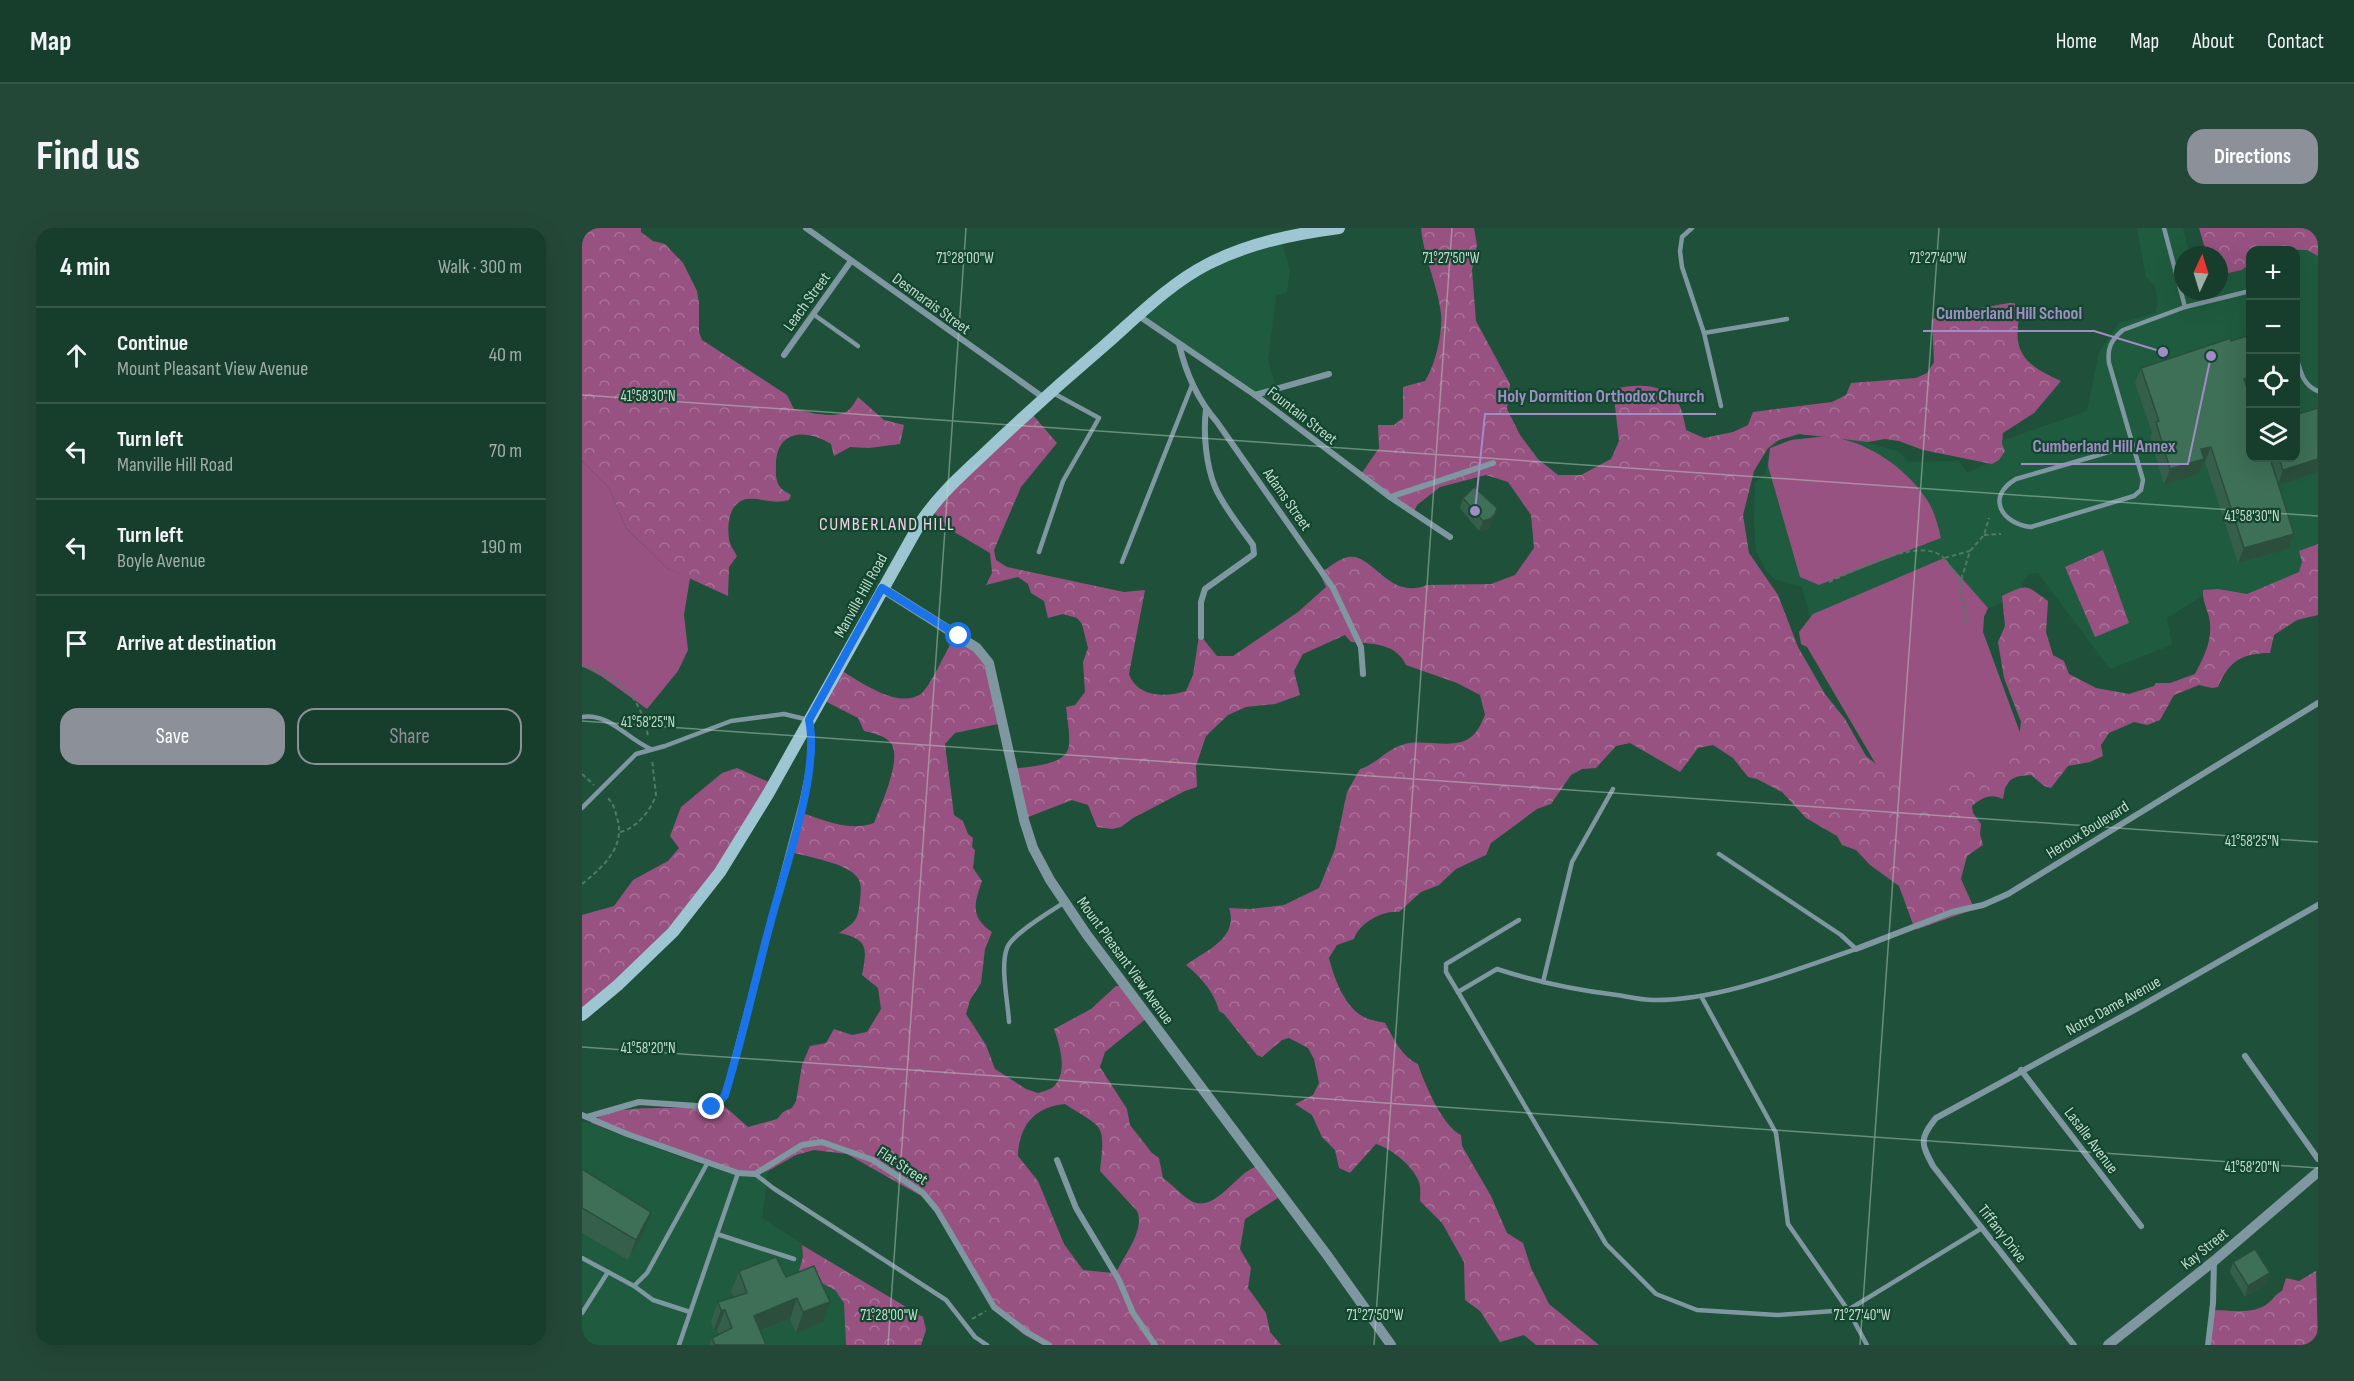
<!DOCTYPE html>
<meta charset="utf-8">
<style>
:root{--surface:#173d2c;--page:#244838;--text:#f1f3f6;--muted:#9eaea9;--line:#365648;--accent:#8c9099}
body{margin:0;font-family:"Sofia Sans Condensed",sans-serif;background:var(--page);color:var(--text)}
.controls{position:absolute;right:18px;top:18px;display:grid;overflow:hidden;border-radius:12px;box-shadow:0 6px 24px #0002}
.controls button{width:54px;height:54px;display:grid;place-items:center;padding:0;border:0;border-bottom:2px solid var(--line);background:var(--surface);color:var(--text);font:30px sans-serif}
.compass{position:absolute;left:1592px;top:18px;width:54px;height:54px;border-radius:50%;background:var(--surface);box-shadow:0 6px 24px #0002;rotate:4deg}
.stop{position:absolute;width:18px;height:18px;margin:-14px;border:4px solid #1a73e8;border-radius:50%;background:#fff}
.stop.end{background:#1a73e8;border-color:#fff;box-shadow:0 2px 6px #0008}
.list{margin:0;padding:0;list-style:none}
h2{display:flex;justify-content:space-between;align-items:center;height:78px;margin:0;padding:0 24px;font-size:26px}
h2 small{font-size:20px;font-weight:400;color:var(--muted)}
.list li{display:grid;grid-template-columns:39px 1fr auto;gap:18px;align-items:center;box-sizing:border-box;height:96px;padding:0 24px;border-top:2px solid var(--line)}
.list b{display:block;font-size:22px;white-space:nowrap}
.list p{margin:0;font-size:20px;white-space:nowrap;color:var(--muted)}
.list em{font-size:20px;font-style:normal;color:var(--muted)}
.actions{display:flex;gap:12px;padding:18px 24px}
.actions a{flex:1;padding:14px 0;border:2px solid var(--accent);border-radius:18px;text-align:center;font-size:21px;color:var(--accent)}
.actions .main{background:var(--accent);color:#fff}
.icon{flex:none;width:33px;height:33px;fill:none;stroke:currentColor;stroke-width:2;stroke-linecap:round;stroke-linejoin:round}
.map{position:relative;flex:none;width:1736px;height:1117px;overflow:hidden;border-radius:18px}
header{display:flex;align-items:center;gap:36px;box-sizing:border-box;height:84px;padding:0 30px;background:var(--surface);border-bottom:2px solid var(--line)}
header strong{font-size:28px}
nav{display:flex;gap:33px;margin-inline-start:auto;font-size:21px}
.intro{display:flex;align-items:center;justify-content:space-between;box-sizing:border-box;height:144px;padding:0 36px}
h1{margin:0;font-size:42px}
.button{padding:15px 27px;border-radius:18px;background:var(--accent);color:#fff;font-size:21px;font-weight:700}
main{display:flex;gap:36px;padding:0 36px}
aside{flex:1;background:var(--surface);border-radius:18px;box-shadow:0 6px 24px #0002}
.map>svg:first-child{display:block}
</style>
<header>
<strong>Map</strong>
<nav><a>Home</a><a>Map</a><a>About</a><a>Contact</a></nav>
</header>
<div class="intro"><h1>Find us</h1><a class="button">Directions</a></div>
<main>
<aside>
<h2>4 min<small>Walk · 300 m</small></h2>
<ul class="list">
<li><svg class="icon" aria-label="ahead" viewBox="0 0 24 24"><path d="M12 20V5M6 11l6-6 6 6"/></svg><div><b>Continue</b><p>Mount Pleasant View Avenue</p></div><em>40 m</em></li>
<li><svg class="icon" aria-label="left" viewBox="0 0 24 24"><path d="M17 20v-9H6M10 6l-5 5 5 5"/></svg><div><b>Turn left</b><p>Manville Hill Road</p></div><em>70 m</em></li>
<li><svg class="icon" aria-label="left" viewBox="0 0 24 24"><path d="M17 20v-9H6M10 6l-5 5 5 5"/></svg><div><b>Turn left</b><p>Boyle Avenue</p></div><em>190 m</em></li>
<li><svg class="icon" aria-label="arrive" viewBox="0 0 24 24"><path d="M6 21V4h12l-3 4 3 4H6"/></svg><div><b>Arrive at destination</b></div></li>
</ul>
<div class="actions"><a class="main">Save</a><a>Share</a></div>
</aside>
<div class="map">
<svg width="1736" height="1117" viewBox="0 0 1736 1117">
<defs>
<pattern id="forest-crowns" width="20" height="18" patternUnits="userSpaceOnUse" patternTransform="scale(1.5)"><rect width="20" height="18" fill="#975281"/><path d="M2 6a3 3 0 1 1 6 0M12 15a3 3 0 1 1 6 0" fill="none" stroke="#a87297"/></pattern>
</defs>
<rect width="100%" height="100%" fill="#1f513a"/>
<g fill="#1f5b3f">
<polygon points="1555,0 1601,0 1608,27 1601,27 1601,63 1637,63 1637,45 1668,40 1668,230 1714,230 1714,25 1736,15 1736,343 1656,378 1620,368 1585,390 1590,417 1528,441 1456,345 1447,346 1440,355 1442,366 1406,380 1402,389 1401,404 1447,529 1219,416 1231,400 1220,359 1194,352 1185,344 1174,323 1172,292 1173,255 1183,246 1188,220 1209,212 1236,209 1275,212 1316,223 1327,234 1377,233 1385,245 1403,237 1422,212 1505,183 1517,124 1537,95 1573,85 1576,76 1573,58 1564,49"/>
<polygon points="700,15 708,43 705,64 694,68 686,133 696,164 679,170 557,93 600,56 658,24"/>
<polygon points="0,893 115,935 165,947 186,943 180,990 220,1016 221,1029 217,1043 253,1062 262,1075 264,1117 0,1117"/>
</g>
<g fill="#975281">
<path d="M1236,209C1244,209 1252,209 1260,211C1294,219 1329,245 1347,275C1353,285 1356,298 1359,310L1237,357L1218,349L1186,238L1188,220L1209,212Z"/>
<polygon points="0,233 27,260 44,300 85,340 108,350 102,387 106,422 96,443 65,481 19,448 0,438"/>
<polygon points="1362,330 1406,380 1402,389 1401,404 1447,529 1446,543 1332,601 1225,419 1219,416 1217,404 1231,386"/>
</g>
<g fill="url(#forest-crowns)" fill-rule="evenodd">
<path d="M0,0H59V4L71,13L83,16L101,35L115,63L117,75V104L120,112L205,167L212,181C226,184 250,191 264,184C269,181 273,174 276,169L302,192L322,197L318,216L287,220L268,219L252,228L249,216C225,201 195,201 194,236C194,244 193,252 198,259C200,262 206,265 209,267L207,272C190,277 179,269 165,271C147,274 145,296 147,311C148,317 152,323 155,328L147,339L146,368L85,340L44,300L27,260L0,233Z"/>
<path d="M839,0H892L895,17L890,42L894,93L928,156L925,181L938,207L956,231L976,247H999L1029,231L1037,213L1031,161C1052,156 1082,154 1096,175C1101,183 1102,193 1104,202L1122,210L1151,204L1166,197L1171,184L1250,174L1264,167L1269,155L1334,150L1345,145L1352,134L1350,92L1357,87L1427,75H1432C1438,82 1437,89 1436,98C1432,130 1452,141 1479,153L1452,185L1421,205L1420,216L1423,223L1417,232L1410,236L1341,222L1317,213L1303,211L1286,214L1217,206L1197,212L1186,220L1172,243L1161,287L1167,325L1196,367L1216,419L1243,466L1263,491L1284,528L1314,552L1350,569L1362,558L1365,543L1381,536L1414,539L1430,528L1436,519L1439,494L1422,450L1416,414L1423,398L1420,368C1446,356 1443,356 1466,373L1464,404L1471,427L1482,433L1487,446L1514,460L1547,466L1572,458L1574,455H1588L1613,446C1621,430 1630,414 1628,395C1627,383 1620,375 1621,362L1636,361L1665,366L1717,344L1720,334L1717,323L1736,316V387L1715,392L1692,407L1688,425C1660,425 1647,433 1636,459L1630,460L1617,457L1592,467L1578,492L1565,497L1552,494L1527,505L1519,517L1521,528L1508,534L1486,538L1469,560L1462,558L1449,547L1430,549L1423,560L1421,571C1408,565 1400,570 1390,578L1391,585L1399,596L1398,606L1401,617L1385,628L1379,651L1392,680L1387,683L1336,701L1332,699L1317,658L1288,637L1274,622L1260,617L1255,608L1224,590L1200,564L1175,551L1166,549L1151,530L1131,517L1116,520L1098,544L1048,515L1034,518L1014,540L1000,541L989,547L969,576L955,581L909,615L904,627L874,641L857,657L839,664L817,684C801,682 777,695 772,711L755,717L747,730C752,750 762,777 780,788C786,792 796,793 803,795C812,811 819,828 836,836C842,855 861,899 879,907L880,918L909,968L925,1005L941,1015L949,1040L967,1076L1017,1117H954L942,1107L918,1114L898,1083L883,1072L882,1034L860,995L838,973C838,967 839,960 837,954C831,938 810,921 794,916L768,945L757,940L753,922L740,909L730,887L713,876L731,867L737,855L732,831L726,820L707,810L700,812L680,829L675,827L642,786L637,783C633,765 618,748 604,737C625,722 657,710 647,680L668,681L702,677L737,660L753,621L765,564L778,541C795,536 804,521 823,516C845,510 878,525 894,504C898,499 900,493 903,487L898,467L875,455L824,437C814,415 791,416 769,414L763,407L721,426L712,443L718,467L693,476L664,479L646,487L624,508L614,538L615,559L603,563L551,590L539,599L530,601L515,599L506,577L490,572L441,591L431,541C447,538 486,538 487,517C488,504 485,491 484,479L493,477L503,464L501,434L506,420L500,396L495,390L481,386L466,390L462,373L449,365L446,356L436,349L404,357L410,345L408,325L374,305L352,285L366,262L450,186L475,215L439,259L412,322L414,332L425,339L542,364L563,362L547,446C555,469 583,470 604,463L611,447L617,408L618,407L635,428H651L716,384L744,359L738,346C746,340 756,331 766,329C790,324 807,373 845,357L909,356L933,347L952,320L949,287L926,254L904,247L858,259L835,277L831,286L827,285L777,249L797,220L796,197H812L821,190V159L843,153C853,138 861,105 859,86C856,58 842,31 839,0Z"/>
<polygon points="1617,0 1736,0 1736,28 1725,22 1668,22 1668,36 1660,42 1637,47 1637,27 1625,27"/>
<polygon points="1521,322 1547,395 1513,409 1483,339"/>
<path d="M371,411L384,414L407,439L421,495L373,505L363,516L372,587L381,593L386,606L391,610L390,619L393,622L391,640L400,653C392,676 388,689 410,704L403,721L399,755L388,772L384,786L404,817L413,841L444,861L456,865C460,864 466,862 470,860C487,846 478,818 472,801L509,781L534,758H539L565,790L523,824L518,839L545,881L548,897L570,925L577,930L581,950C590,956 597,965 606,971C631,989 652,947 673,939L696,970L663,991L658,1021L669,1040L666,1060L684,1085L688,1104L699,1117H461L441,1106L417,1086L359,990L341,969L265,926L232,922L214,927L186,943L165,947L115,934L9,895C36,870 103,887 139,875L166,899L195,891L201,884L210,880L214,873L220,837L228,818L244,815L252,801L270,807L285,804L299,781L296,760L280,747C285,721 287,711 257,705C274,694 276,692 278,672C279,664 280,655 275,649C265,635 226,629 209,624L217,584C242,592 266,604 292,595C298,579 322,528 308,514C301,507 291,505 282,503L276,490L239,471L257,441C277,453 318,483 340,465C348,458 365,422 371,411ZM483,876C523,902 523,894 518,943L555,983C563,1001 544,1025 536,1041L531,1045L501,1042L482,1016L456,953L436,928C437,898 452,879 483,876Z"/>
<polygon points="155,540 189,555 116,671 0,787 0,687 32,678 51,652 86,633 97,620 88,608 99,579 140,545"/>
<polygon points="220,1017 341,1089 344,1102 339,1117 264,1117 262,1075 253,1062 217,1043 221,1029"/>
<path d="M1734,1043L1736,1117H1627L1630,1082C1646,1082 1671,1087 1685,1076C1691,1072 1692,1067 1700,1063L1704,1050L1717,1053Z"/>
</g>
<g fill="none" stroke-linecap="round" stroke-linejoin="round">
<g stroke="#507a66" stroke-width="2" stroke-dasharray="4.5 3" stroke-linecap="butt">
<polyline points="1402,307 1419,306"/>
<path d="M1247,354C1272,343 1339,307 1362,330"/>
<polyline points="1379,354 1362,330 1388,323"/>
<polyline points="1385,396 1379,363 1380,349 1388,323 1402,307 1407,290"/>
<path d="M0,438C38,447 59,470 66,508"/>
<polyline points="0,546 12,557"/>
<path d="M38,604C54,601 69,582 74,567L70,531"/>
<path d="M0,656C21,639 44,619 35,590C33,581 31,575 25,569"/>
<polyline points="390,1091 404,1083"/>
</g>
<g stroke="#7f97a0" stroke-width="4.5">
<polyline points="1110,0 1100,9 1098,23 1100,39 1122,105 1139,178"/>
<polyline points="1582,0 1603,79 1668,63"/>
<polyline points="231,86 276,118"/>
<polyline points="1122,105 1205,91"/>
<path d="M1714,128C1718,142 1721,158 1736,163"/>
<path d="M1551,217L1434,251C1403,269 1420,296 1449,299L1552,268L1559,262L1561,252L1527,135C1525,120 1529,112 1541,102L1603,79"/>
<polyline points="457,324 481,253 517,190 471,165"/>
<polyline points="540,334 610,157"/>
<path d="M0,489C28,485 45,511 69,521"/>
<polyline points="0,580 54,526 83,518 149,493 202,486 227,492"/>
<path d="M1137,626L1259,707L1274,721C1213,742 1136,773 1071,772C1060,772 1047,769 1035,767C994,762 955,754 915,741L876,764L1024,1016L1074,1066L1115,1082L1195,1087L1266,1082L1400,1000"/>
<polyline points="961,754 990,634 1031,561"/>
<polyline points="876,764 864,744 864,736 937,692"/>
<polyline points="1119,768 1194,905 1206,996 1266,1082 1285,1117"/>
<path d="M427,794C426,774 418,739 425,720C430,706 469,683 483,674"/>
<polyline points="173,946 191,960 364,1072 393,1109 405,1117"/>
<polyline points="135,1006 212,1031"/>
<polyline points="0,1030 52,1058 65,1045 126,934"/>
<polyline points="52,1058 71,1072 108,1084"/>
<polyline points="0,1085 26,1044"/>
<polyline points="97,1117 156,945"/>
</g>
<g stroke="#7f97a0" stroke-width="6">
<polyline points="224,0 462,170"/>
<polyline points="557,88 673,167 808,269 868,309"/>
<path d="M597,116C604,146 615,171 635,194L751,360L779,419L781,446"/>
<polyline points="202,127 269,33"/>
<polyline points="673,167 747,146"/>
<polyline points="808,269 911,235"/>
<path d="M619,409V374L623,361L672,326L671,317C659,300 641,278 633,259C624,237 621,205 624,181"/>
<polyline points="1274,721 1370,684 1401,677 1426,666 1736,475"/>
<polyline points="1663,828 1736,931"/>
<polyline points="1439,842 1559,998"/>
<polyline points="0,887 45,906 156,945 173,946 220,917 240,914 291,932 341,965 355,982 412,1079 446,1105 467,1117"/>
<path d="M5,889L57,874L130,879L136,875L143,867L221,571C226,545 233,521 228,496"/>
<polyline points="475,932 494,980 537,1052 551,1085 573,1117"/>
<path d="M1492,1117L1351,938C1339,915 1337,911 1354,890L1554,781L1736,677"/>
<polyline points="1626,1117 1631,1075 1632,1033"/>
</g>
<g stroke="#7f97a0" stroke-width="10">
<polyline points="300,360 395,420 407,435 442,592 451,620 468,652 505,707 745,1027 809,1117"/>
<polyline points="1526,1117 1632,1033 1736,944"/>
</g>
<path stroke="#9ec5d2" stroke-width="12" d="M0,787L36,757L91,704L138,644L186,566L337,297C355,268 380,247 404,224C443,187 482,152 523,117C555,89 587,56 626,36C667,15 712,6 757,0"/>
</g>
<g fill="#355f4b">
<polygon points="1668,107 1668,163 1667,163 1668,230 1713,230 1736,244 1696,257 1712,306 1706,321 1656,335 1623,234 1621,235 1617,246 1582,257 1568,209 1570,205 1553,155 1559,140"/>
<polygon points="881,270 909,297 904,302 897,303 878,280"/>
<polygon points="0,941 62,1004 46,1032 0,1005"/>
<polygon points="1651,1034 1684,1056 1663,1069 1648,1044"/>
<polygon points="157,1043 204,1049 241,1094 214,1105 208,1091 178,1103 184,1117 127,1117 130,1110 137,1106 135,1102 132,1102 129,1094 136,1074 152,1069 149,1063"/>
</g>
<g fill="#2b4e3d">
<polygon points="1668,149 1668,163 1657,167 1662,151"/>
<polygon points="1629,219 1623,234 1621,235 1617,246 1582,257 1588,241 1619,221"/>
<polygon points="1736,231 1736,244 1696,257 1701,242"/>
<polygon points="913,286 909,297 904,302 897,303 901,293"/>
<polygon points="1712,306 1706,321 1656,335 1662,320"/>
<polygon points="69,984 62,1004 46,1032 54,1012"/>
<polygon points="1688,1045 1684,1056 1663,1069 1666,1058"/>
<polygon points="215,1070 208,1091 164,1108 172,1088"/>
<polygon points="248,1074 241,1094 214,1105 221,1084"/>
<polygon points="139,1082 143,1082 135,1102 132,1102"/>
</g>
<g fill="#3e6f57" stroke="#2b4e3d" stroke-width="1.5">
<polygon points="1668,107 1668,149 1662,151 1668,169 1668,230 1688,230 1712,306 1662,320 1629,219 1619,221 1622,231 1588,241 1574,194 1577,193 1559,140 1649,110 1649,113"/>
<polygon points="1736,180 1736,231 1701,242 1697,230 1713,230 1713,187"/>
<polygon points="892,259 915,280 913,286 908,291 901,293 881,270"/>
<polygon points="0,941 69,984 54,1012 0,980"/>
<polygon points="1673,1021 1688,1045 1666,1058 1651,1034"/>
<polygon points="194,1029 204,1049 232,1038 248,1074 221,1084 215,1070 172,1088 184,1117 133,1117 130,1110 150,1100 143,1082 139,1082 136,1074 165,1065 157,1043"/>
</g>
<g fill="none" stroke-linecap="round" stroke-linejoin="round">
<path stroke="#1a73e8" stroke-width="8" d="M130,879L136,876L143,867C161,808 174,748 190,689C204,637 238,543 227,492L300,360L377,408"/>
</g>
<path fill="none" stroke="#c1dacb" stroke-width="1.5" stroke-opacity="0.45" d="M0,167L1736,288M0,493L1736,614M0,819L1736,940M306,1117L384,0M792,1117L870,0M1278,1117L1357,0"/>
<g text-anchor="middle" stroke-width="4.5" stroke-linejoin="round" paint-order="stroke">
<g font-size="16" fill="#c1dacb" stroke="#13462f">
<text transform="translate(224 73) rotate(-54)" y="6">Leach Street</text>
<text transform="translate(350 75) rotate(36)" y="6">Desmarais Street</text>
<text transform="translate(721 187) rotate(38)" y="6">Fountain Street</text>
<text transform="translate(706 271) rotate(55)" y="6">Adams Street</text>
<text transform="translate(278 367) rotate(-61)" y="6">Manville Hill Road</text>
<text transform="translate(1505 601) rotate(-32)" y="6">Heroux Boulevard</text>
<text transform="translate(544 732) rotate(54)" y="6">Mount Pleasant View Avenue</text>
<text transform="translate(1531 777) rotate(-29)" y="6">Notre Dame Avenue</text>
<text transform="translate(1510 912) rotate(53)" y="6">Lasalle Avenue</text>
<text transform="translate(321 937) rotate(33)" y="6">Flat Street</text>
<text transform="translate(1421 1005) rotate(52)" y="6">Tiffany Drive</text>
<text transform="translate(1622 1020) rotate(-39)" y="6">Kay Street</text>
</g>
<g font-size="18" letter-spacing="1.5" fill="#facfea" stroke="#13462f">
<text x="305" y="302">CUMBERLAND HILL</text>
</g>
</g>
<g font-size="15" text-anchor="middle" fill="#c1dacb" stroke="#13462f" stroke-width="4.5" stroke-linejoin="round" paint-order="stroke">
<text x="383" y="35">71°28'00"W</text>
<text x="869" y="35">71°27'50"W</text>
<text x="1356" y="35">71°27'40"W</text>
<text x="66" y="173">41°58'30"N</text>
<text x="1670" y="293">41°58'30"N</text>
<text x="66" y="499">41°58'25"N</text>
<text x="1670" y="618">41°58'25"N</text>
<text x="66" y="825">41°58'20"N</text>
<text x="1670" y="944">41°58'20"N</text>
<text x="307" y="1092">71°28'00"W</text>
<text x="793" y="1092">71°27'50"W</text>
<text x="1280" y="1092">71°27'40"W</text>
</g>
<path fill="none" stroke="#a28cc6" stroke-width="2" d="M1581 124L1512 103H1341M893 283L903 186H1134M1629 128L1606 236H1439"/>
<g fill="#a28cc6" stroke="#13462f" stroke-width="2">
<circle cx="1581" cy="124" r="6"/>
<circle cx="893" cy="283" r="6"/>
<circle cx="1629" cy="128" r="6"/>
</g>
<g font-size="18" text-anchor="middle" font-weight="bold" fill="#a28cc6" stroke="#13462f" stroke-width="4.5" stroke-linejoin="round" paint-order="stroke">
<text x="1427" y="91">Cumberland Hill School</text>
<text x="1019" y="174">Holy Dormition Orthodox Church</text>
<text x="1522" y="224">Cumberland Hill Annex</text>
</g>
</svg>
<div class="controls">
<button>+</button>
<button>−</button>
<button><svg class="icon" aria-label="locate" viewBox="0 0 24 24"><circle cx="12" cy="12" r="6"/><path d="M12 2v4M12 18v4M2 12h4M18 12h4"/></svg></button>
<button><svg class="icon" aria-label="layers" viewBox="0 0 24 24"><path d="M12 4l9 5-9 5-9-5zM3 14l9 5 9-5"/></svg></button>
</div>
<svg class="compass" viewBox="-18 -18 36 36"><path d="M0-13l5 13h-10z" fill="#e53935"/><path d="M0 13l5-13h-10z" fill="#9eaea9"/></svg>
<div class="stop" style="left:377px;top:408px"></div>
<div class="stop end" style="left:130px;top:879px"></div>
</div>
</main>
